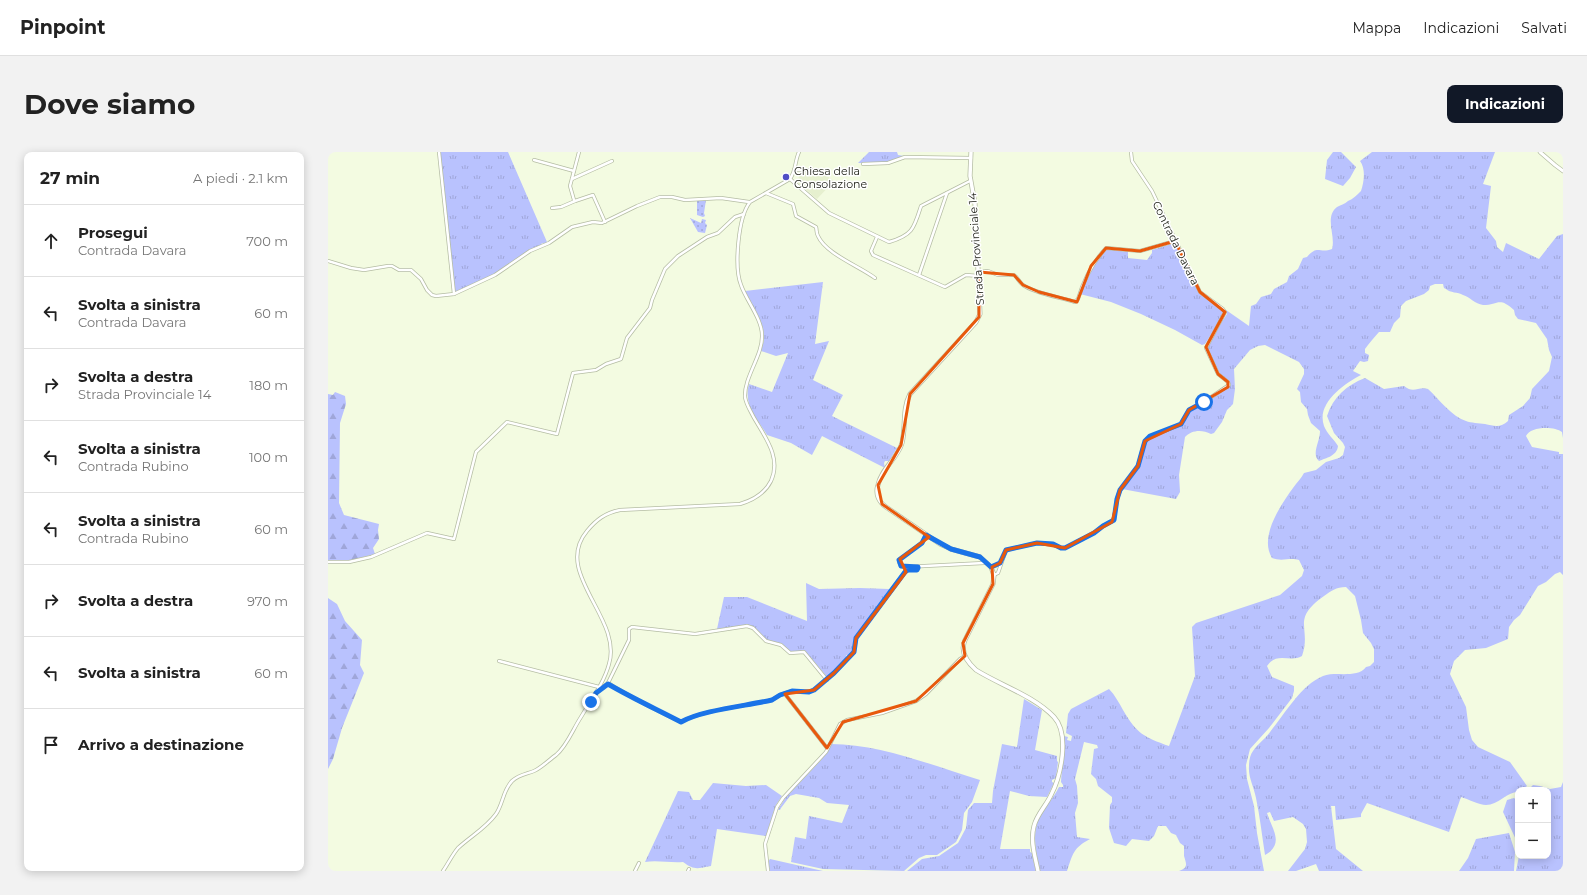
<!DOCTYPE html>
<html lang="it">
<meta charset="utf-8">
<style>
:root{--surface:#fff;--page:#f2f2f2;--text:#222;--muted:#767676;--line:#e0e0e0;--accent:#111827}
body{margin:0;font-family:Montserrat,sans-serif;background:var(--page);color:var(--text)}
.controls{position:absolute;right:12px;bottom:12px;display:grid;overflow:hidden;border-radius:8px;box-shadow:0 2px 10px #0003}
.controls button{width:36px;height:36px;display:grid;place-items:center;padding:0;border:0;border-bottom:1px solid var(--line);background:var(--surface);color:var(--text);font:20px sans-serif}
.stop{position:absolute;width:12px;height:12px;margin:-9px;border:3px solid #1a73e8;border-radius:50%;background:#fff}
.stop.end{background:#1a73e8;border-color:#fff;box-shadow:0 1px 4px #0008}
.list{margin:0;padding:0;list-style:none}
h2{display:flex;justify-content:space-between;align-items:center;height:52px;margin:0;padding:0 16px;font-size:17px}
h2 small{font-size:13px;font-weight:400;color:var(--muted)}
.list li{display:grid;grid-template-columns:26px 1fr auto;gap:12px;align-items:center;box-sizing:border-box;height:72px;padding:0 16px;border-top:1px solid var(--line)}
.list b{display:block;font-size:15px;white-space:nowrap}
.list p{margin:0;font-size:13px;white-space:nowrap;color:var(--muted)}
.list em{font-size:13px;font-style:normal;color:var(--muted)}
.icon{flex:none;width:22px;height:22px;fill:none;stroke:currentColor;stroke-width:2;stroke-linecap:round;stroke-linejoin:round}
.map{position:relative;flex:none;width:1235px;height:719px;overflow:hidden;border-radius:8px}
header{display:flex;align-items:center;gap:24px;box-sizing:border-box;height:56px;padding:0 20px;background:var(--surface);border-bottom:1px solid var(--line)}
header strong{font-size:19px}
nav{display:flex;gap:22px;margin-inline-start:auto;font-size:14px}
.intro{display:flex;align-items:center;justify-content:space-between;box-sizing:border-box;height:96px;padding:0 24px}
h1{margin:0;font-size:28px}
.button{padding:10px 18px;border-radius:8px;background:var(--accent);color:#fff;font-size:14px;font-weight:700}
main{display:flex;gap:24px;padding:0 24px}
aside{flex:1;background:var(--surface);border-radius:8px;box-shadow:0 2px 10px #0003}
.map>svg:first-child{display:block}
</style>
<header>
<strong>Pinpoint</strong>
<nav><a>Mappa</a><a>Indicazioni</a><a>Salvati</a></nav>
</header>
<div class="intro"><h1>Dove siamo</h1><a class="button">Indicazioni</a></div>
<main>
<aside>
<h2>27 min<small>A piedi · 2.1 km</small></h2>
<ul class="list">
<li><svg class="icon" aria-label="ahead" viewBox="0 0 24 24"><path d="M12 20V5M6 11l6-6 6 6"/></svg><div><b>Prosegui</b><p>Contrada Davara</p></div><em>700 m</em></li>
<li><svg class="icon" aria-label="left" viewBox="0 0 24 24"><path d="M17 20v-9H6M10 6l-5 5 5 5"/></svg><div><b>Svolta a sinistra</b><p>Contrada Davara</p></div><em>60 m</em></li>
<li><svg class="icon" aria-label="right" viewBox="0 0 24 24"><path d="M7 20v-9h11M14 6l5 5-5 5"/></svg><div><b>Svolta a destra</b><p>Strada Provinciale 14</p></div><em>180 m</em></li>
<li><svg class="icon" aria-label="left" viewBox="0 0 24 24"><path d="M17 20v-9H6M10 6l-5 5 5 5"/></svg><div><b>Svolta a sinistra</b><p>Contrada Rubino</p></div><em>100 m</em></li>
<li><svg class="icon" aria-label="left" viewBox="0 0 24 24"><path d="M17 20v-9H6M10 6l-5 5 5 5"/></svg><div><b>Svolta a sinistra</b><p>Contrada Rubino</p></div><em>60 m</em></li>
<li><svg class="icon" aria-label="right" viewBox="0 0 24 24"><path d="M7 20v-9h11M14 6l5 5-5 5"/></svg><div><b>Svolta a destra</b></div><em>970 m</em></li>
<li><svg class="icon" aria-label="left" viewBox="0 0 24 24"><path d="M17 20v-9H6M10 6l-5 5 5 5"/></svg><div><b>Svolta a sinistra</b></div><em>60 m</em></li>
<li><svg class="icon" aria-label="arrive" viewBox="0 0 24 24"><path d="M6 21V4h12l-3 4 3 4H6"/></svg><div><b>Arrivo a destinazione</b></div></li>
</ul>
</aside>
<div class="map">
<svg width="1235" height="719" viewBox="0 0 1235 719">
<defs>
<pattern id="grass-tufts" width="24" height="20" patternUnits="userSpaceOnUse"><rect width="24" height="20" fill="#b9c2fe"/><path d="M3 7l-1-3M5 7V3M7 7l1-3M15 17l-1-3M17 17v-4M19 17l1-3" fill="none" stroke="#9fa6d9"/></pattern>
<pattern id="forest-firs" width="22" height="20" patternUnits="userSpaceOnUse"><rect width="22" height="20" fill="#b9c2fe"/><path d="M5 1l3.5 6h-7zM16 11l3.5 6h-7z" fill="#9fa6d9"/></pattern>
<pattern id="garden-dots" width="8" height="8" patternUnits="userSpaceOnUse"><rect width="8" height="8" fill="#b9c2fe"/><path d="M2 2h.1M6 6h.1" fill="none" stroke="#9fa6d9" stroke-width="1.8" stroke-linecap="round"/></pattern>
</defs>
<rect width="100%" height="100%" fill="#f3fbe1"/>
<polygon fill="#e6f0cf" points="476,18 492,19 506,29 489,47 468,29"/>
<g fill="url(#grass-tufts)">
<polygon points="112,0 180,0 219,90 216,92 215,91 213,92 213,93 167,122 127,140"/>
<path d="M541,0H569L570,3L576,4C563,13 545,11 530,11Z"/>
<polygon points="1005,0 1013,0 1028,15 1022,26 1015,34 997,27 999,8"/>
<path d="M1044,0H1167L1155,32L1163,34L1158,76L1168,89L1169,95L1175,100L1178,91L1211,107L1229,84L1235,82V286L1234,280C1227,274 1202,274 1198,284L1204,295L1231,300V302H1235V423L1232,420L1227,422L1218,430L1210,434L1192,463L1186,468L1181,475L1180,487L1158,496L1137,498L1126,509L1122,522L1138,555L1141,578L1144,588L1150,595L1182,610L1199,634L1194,638H1190V640C1179,640 1170,653 1158,653C1151,653 1140,647 1133,645L1121,680L1039,651L1033,662V665L1008,668L1007,654H1003L1008,697L1035,719H991L988,712L968,719H960L977,697L979,690L978,677L975,672L965,665L946,669L942,660L939,661C944,677 957,692 937,703C934,684 932,665 928,646C926,635 920,625 921,614C921,609 922,603 925,599C928,594 933,590 937,586C954,567 971,534 995,524C1008,519 1029,527 1038,515L1042,514L1046,510V497L1043,491L1035,481L1033,468L1027,444L1018,435C1008,435 1003,439 996,444C962,468 984,475 974,504C962,511 949,499 939,514L944,525L966,534V539L964,546L941,576L922,597L918,613L919,627L926,654L929,681L936,719H851C861,716 858,711 856,704C856,701 856,697 856,694L852,691L848,683L843,681L838,674H830L826,684L821,689L804,687L798,694L786,691L781,676L782,653L784,650V645L770,634L768,627L763,622L766,597L770,596L769,593L756,590L747,627L749,634L750,651L747,661L749,685L762,687C745,696 745,702 739,719H712C707,697 702,676 717,656C722,649 727,643 731,635H735V633L733,630L736,584L740,585L739,588L743,589L744,584L738,581L740,562L743,557L781,537C787,543 791,551 795,558C809,582 816,585 841,594L867,524L864,475L868,471L952,443L974,424L976,418L971,408C961,405 955,410 944,406C931,385 952,354 965,336C969,330 973,327 976,321L988,318L998,310L1011,306L1015,303L1017,295L1015,291L1006,281L999,264C1005,245 1019,233 1037,226L1056,237L1076,234C1086,242 1090,234 1100,237C1112,248 1123,264 1138,269C1143,271 1151,271 1157,272C1166,274 1173,276 1180,269L1181,263L1195,254L1202,246L1204,237L1221,219L1224,205L1221,198L1219,187L1208,171L1190,167L1187,163L1186,158C1171,144 1170,153 1155,153C1147,152 1142,145 1135,143C1130,140 1122,141 1118,137C1115,136 1116,135 1115,132H1107L1102,134L1101,138L1096,142L1078,149L1073,154L1072,165L1066,171L1062,180H1051C1046,186 1041,191 1037,197V201L1041,203L1040,209L1036,210L1032,209L1025,219L1033,223C1016,232 988,251 996,274C999,282 1006,287 1010,294C1009,304 998,306 991,309C983,302 992,290 992,279L983,271L980,263L979,257L973,250L972,240L969,237L976,222V217L971,210L937,193L930,194L922,198L906,217L907,237L905,252L899,258L894,270L886,281L883,282C874,277 863,278 857,285L851,323L852,340L848,347L794,337L811,315L816,293L820,287L851,274L861,259L891,240L899,237L902,234V232L891,222L879,196L880,191L899,162L898,158L921,174L923,154L928,152L933,145L943,142L946,137L959,130L961,124L970,117L975,106L979,105C990,92 991,102 1004,97C1008,84 996,65 1009,55C1012,53 1017,52 1020,49C1025,47 1029,43 1033,39C1036,30 1038,17 1032,9Z"/>
<polygon points="847,91 872,141 896,160 895,164 877,192 874,193 847,178 813,162 783,150 752,142 763,116 778,97 800,100 800,106 819,108 824,101 824,98"/>
<path d="M495,130L487,192L501,189L485,228L515,243L504,264L569,296L561,309H557L556,311L557,316L494,284L484,303L463,291L439,283C429,266 415,253 421,232L444,240L460,201L448,204L433,199L436,188L435,176L417,139Z"/>
<polygon points="478,431 491,437 532,436 561,437 561,439 528,484 526,489 525,498 520,504 518,503 518,508 499,525 477,499 462,500 453,492 437,488 426,475 419,473 389,477 396,445 419,445 479,469"/>
<polygon points="696,547 714,558 707,598 729,604 729,609 730,610 728,626 724,628 724,630 726,631 719,645 701,644 682,639 672,697 702,697 702,700 704,701 708,719 579,719 594,707 611,704 630,691 638,676 640,658 646,651 664,651 665,639 674,592 689,595"/>
<path d="M503,592C552,592 606,614 652,628L644,650L636,661L634,678L628,690L609,703H598L591,706L576,719L495,717L463,710L467,685L478,687L481,664L514,671L521,653L499,651L491,646L468,642L462,644L453,656L452,658H450L457,646L493,608Z"/>
<polygon points="1235,630 1235,719 1188,719 1191,704 1220,704 1220,638 1200,638 1205,633 1212,634 1222,637 1233,635"/>
<path d="M385,631L418,634L438,633L454,644L448,653L438,684L389,677L383,714C370,716 367,719 355,710C342,711 329,708 317,710L350,639L361,640L365,648H372Z"/>
<polygon points="1186,646 1190,649 1190,692 1175,660 1179,648"/>
<polygon points="1181,681 1187,700 1186,719 1131,719 1140,706 1148,687"/>
<polygon points="442,707 495,719 509,719 442,719 440,710"/>
</g>
<g fill="url(#forest-firs)">
<polygon points="7,240 17,244 18,252 12,271 11,351 16,363 51,372 50,378 51,387 45,396 47,402 20,409 0,409 0,242 5,243"/>
<polygon points="0,446 9,452 17,469 34,488 32,513 36,521 14,576 5,607 0,617"/>
</g>
<g fill="url(#garden-dots)">
<polygon points="378,48 376,61 377,64 375,65 369,63 369,49"/>
<polygon points="362,66 373,71 374,67 378,68 377,71 379,73 377,81 370,80"/>
</g>
<g fill="none" stroke-linecap="round" stroke-linejoin="round">
<defs>
<g id="minor">
<polyline points="111,0 126,142"/>
<polyline points="251,0 242,34 246,48 247,49 265,43 277,70"/>
<polyline points="206,8 246,19"/>
<polyline points="535,12 560,11 577,5 643,6"/>
<polyline points="466,18 492,18"/>
<polyline points="244,27 284,9"/>
<path d="M462,27L501,61L561,90C585,83 586,76 593,54L642,29"/>
<path d="M462,27C468,19 467,8 471,0"/>
<path d="M438,41L465,52L468,64L488,75C489,78 488,81 490,84C498,102 531,114 547,126"/>
<polyline points="224,56 233,55 247,49"/>
<polyline points="549,85 543,99 545,103 617,135 638,123 651,124"/>
<polyline points="0,109 23,116 36,118 60,114 64,114 71,118 83,118 93,127 99,138 104,143 108,144 126,142 167,123 202,99 221,91 244,75 265,70 274,71 309,54 332,45 344,45 357,48 393,46 421,50"/>
<path d="M651,120L660,119L670,123H686C690,126 691,130 695,133C708,142 732,145 747,150L750,147C756,127 764,111 778,96L812,99L847,89"/>
<polyline points="591,123 619,41"/>
<polyline points="598,383 594,391 572,407 571,410 573,414 577,415 656,411"/>
<polyline points="0,410 21,410 43,405 99,381 126,387 148,300 179,270 229,282 245,221 268,218 278,212 293,207 299,186 322,156 324,148 337,117 350,104 379,85 390,81 407,65 416,62"/>
<polyline points="663,415 672,412"/>
<polyline points="666,423 670,421 678,398 709,391 725,392 733,396 737,396 766,381 775,374 786,368 789,347 792,338 810,314 816,292 819,287 853,272 861,258 876,250 901,233 900,230 890,222 878,196 897,160 895,157 872,140 824,39 804,9 803,0"/>
<polyline points="171,509 271,535"/>
<path d="M280,531C304,546 328,558 353,570C374,558 418,554 444,548L452,543L464,539L481,540L486,538L506,521L526,500L528,486L577,420L580,418H589L590,415"/>
<polyline points="268,540 280,531 301,488 301,477 304,475 367,482 419,474 425,476 438,489 453,493 462,501 476,500 499,528"/>
<polyline points="457,542 499,596"/>
<path d="M115,719C120,712 124,703 130,696C143,684 158,676 168,662C175,652 175,638 184,629C190,623 198,622 206,619C213,616 221,608 228,603C239,594 245,577 253,565C263,548 276,531 281,512C295,466 224,421 259,379C268,368 277,361 292,358L412,352C426,348 437,341 443,329C454,305 436,284 425,264C422,258 418,252 417,245C416,225 435,203 434,183C434,167 418,148 413,133C406,115 410,65 422,50L462,27"/>
<polyline points="307,719 311,711"/>
<polyline points="360,719 361,717"/>
<polyline points="440,719 437,692 449,655 455,646 498,600 512,572 519,568 554,561 588,549 598,542 632,507 637,504"/>
</g>
<polyline id="tertiary" points="1212,0 1227,13 1235,19"/>
<path id="secondary" d="M643,0L642,24L647,52L652,162L648,170L582,242C574,257 578,275 574,291C570,306 553,317 550,333C547,342 551,350 558,355L612,392L623,397L652,405L663,415L666,423L665,432L637,488C632,499 639,510 648,518C672,533 706,544 726,565C742,582 733,624 723,643C718,654 709,662 706,674C702,689 707,704 710,719"/>
</defs>
<use href="#minor" stroke="#b5bda4" stroke-width="4"/>
<use href="#tertiary" stroke="#b5bda4" stroke-width="4.5"/>
<use href="#secondary" stroke="#b5bda4" stroke-width="5"/>
<use href="#minor" stroke="#fff" stroke-width="2.5"/>
<use href="#tertiary" stroke="#fff" stroke-width="3"/>
<use href="#secondary" stroke="#fff" stroke-width="3.5"/>
</g>
<g fill="none" stroke-linecap="round" stroke-linejoin="round">
<path stroke="#1a73e8" stroke-width="5" d="M263,550L268,541L280,532C304,546 328,557 353,570C374,558 418,554 444,548L452,543L464,539L481,540L486,538L506,521L526,500L528,486L577,420L580,418H589L590,416V415L573,414L571,408L594,391L598,383L623,397L652,405L663,415L672,411L678,398L709,391L725,392L733,396H737L766,381L775,374L786,368L789,347L792,338L810,314L817,289L822,284L853,272L861,258L876,250"/>
</g>
<path fill="none" stroke="#e8590c" stroke-width="3" stroke-linejoin="round" d="M847,89L872,140L897,160L878,195L890,222L900,230V235L861,258L853,272L817,289L810,314L792,338L784,370L737,396L709,391L678,398L672,411L664,415L665,432L635,491L637,504L588,549L515,570L499,596L457,542L486,538L506,521L526,500L528,486L578,420L572,407L601,385L554,352L550,333L573,293L582,242L651,165V120L686,123L695,133L711,140L749,150L763,114L778,96L812,99Z"/>
<circle fill="#4f4ec5" stroke="#fff" stroke-width="1.5" cx="458" cy="25" r="4"/>
<g text-anchor="middle" stroke-width="3" stroke-linejoin="round" paint-order="stroke">
<g font-size="11" fill="#202219" stroke="#fff" text-anchor="start">
<text x="466" y="23">Chiesa della<tspan x="466" dy="13">Consolazione</tspan></text>
</g>
<g font-size="11" fill="#202219" stroke="#fff">
<text transform="translate(848 91) rotate(64)" y="4">Contrada Davara</text>
<text transform="translate(648 97) rotate(-94)" y="4">Strada Provinciale 14</text>
</g>
</g>
</svg>
<div class="controls">
<button>+</button>
<button>−</button>
</div>
<div class="stop" style="left:876px;top:250px"></div>
<div class="stop end" style="left:263px;top:550px"></div>
</div>
</main>
